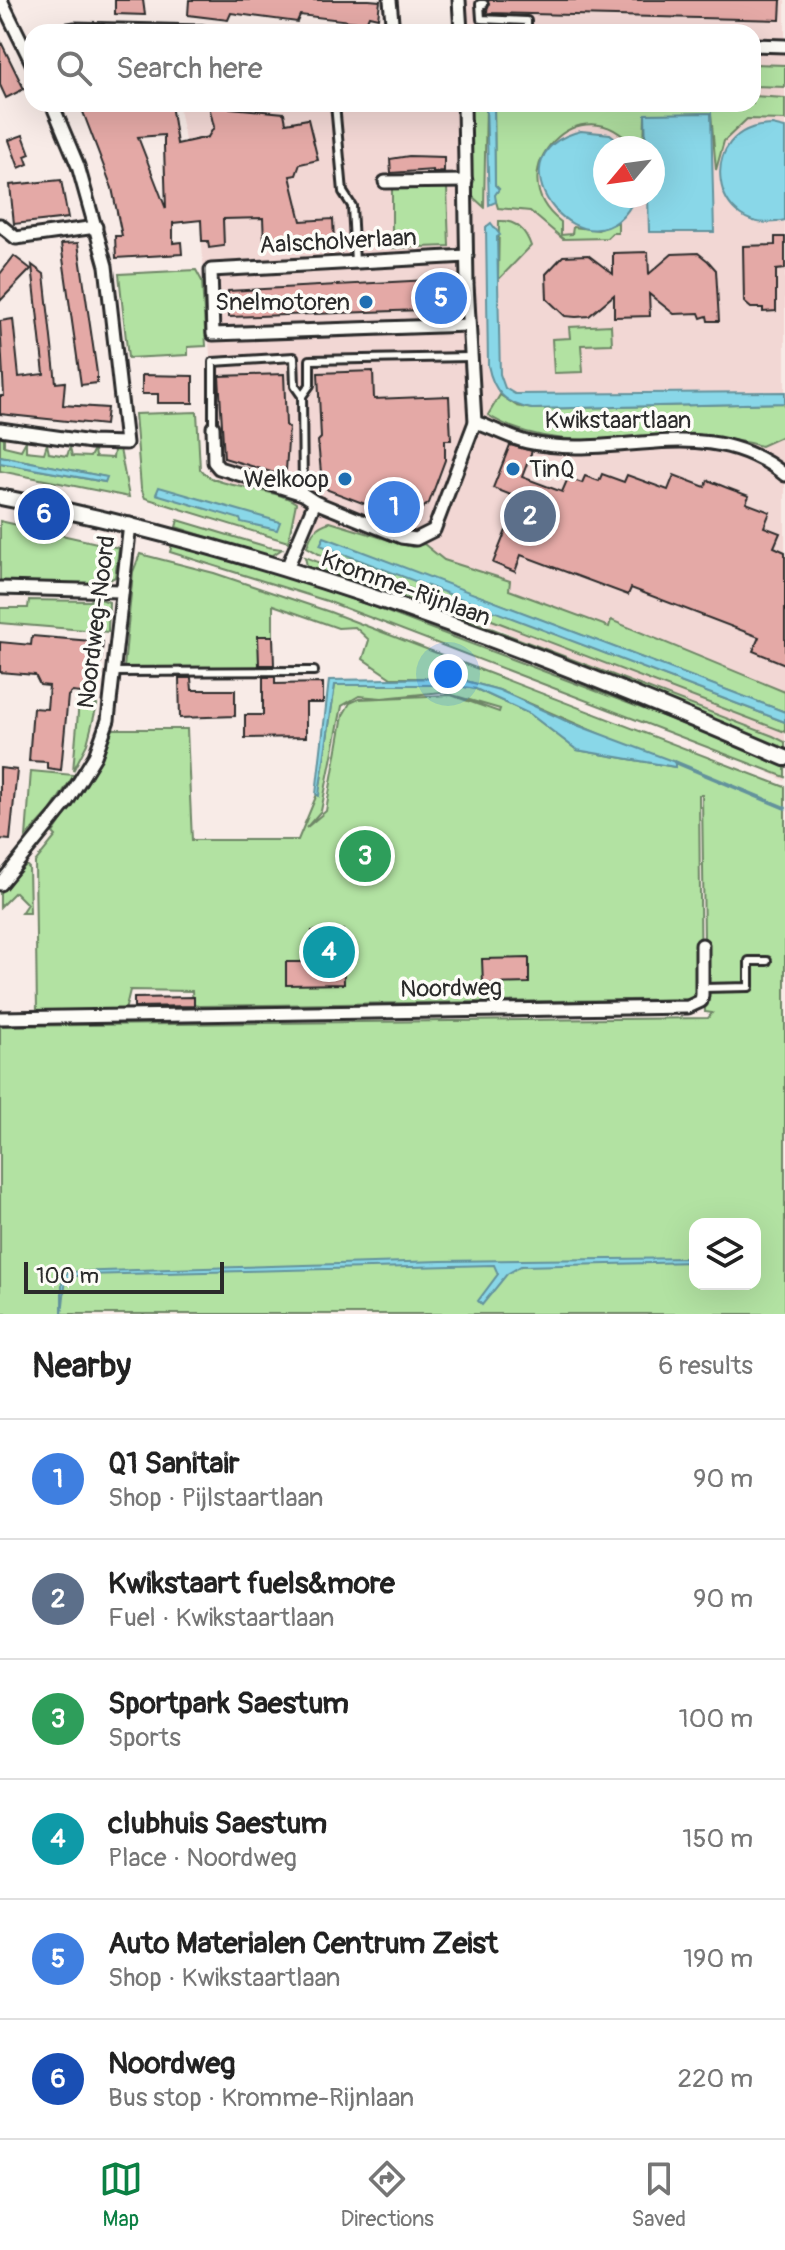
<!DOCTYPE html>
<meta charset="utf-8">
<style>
:root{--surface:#fff;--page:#f6f6f6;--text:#222;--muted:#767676;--line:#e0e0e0;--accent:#0b8043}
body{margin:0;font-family:Pangolin,sans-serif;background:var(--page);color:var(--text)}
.controls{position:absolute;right:24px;bottom:24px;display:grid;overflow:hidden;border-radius:16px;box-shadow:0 8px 32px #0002}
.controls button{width:72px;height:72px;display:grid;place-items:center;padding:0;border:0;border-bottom:2px solid var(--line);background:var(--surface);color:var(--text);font:40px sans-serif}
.compass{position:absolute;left:593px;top:136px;width:72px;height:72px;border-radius:50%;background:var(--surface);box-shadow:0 8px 32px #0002;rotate:241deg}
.scale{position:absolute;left:24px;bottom:20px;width:200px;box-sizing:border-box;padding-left:8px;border:4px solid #2b2b2b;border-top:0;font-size:22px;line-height:28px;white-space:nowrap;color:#2b2b2b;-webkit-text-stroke:6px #fdfcf7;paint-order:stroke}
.you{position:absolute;left:448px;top:674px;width:28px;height:28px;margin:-20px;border:6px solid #fff;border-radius:50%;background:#1a73e8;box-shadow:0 0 0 12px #1a73e833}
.badge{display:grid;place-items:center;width:52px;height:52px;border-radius:50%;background:var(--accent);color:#fff;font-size:26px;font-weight:700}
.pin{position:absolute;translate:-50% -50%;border:4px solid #fff;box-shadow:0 2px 8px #0006}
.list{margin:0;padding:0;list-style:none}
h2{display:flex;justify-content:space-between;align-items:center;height:104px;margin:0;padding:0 32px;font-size:34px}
h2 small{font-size:26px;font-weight:400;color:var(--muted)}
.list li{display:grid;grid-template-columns:52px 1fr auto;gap:24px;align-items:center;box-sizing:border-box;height:120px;padding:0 32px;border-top:2px solid var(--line)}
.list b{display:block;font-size:30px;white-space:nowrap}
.list p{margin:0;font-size:26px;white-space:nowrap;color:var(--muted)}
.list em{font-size:26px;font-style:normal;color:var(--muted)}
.icon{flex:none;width:44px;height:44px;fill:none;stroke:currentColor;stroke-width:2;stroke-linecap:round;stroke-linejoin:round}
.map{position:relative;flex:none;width:785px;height:1314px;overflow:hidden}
.search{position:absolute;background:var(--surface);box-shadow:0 8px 32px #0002;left:24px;right:24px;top:24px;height:88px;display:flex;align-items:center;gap:20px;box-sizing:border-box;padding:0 28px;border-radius:24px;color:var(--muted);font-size:30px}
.sheet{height:824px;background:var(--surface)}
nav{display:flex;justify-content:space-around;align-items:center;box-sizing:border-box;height:112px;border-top:2px solid var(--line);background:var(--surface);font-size:22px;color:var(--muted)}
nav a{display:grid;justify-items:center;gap:4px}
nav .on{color:var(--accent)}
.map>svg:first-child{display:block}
</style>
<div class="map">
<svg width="785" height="1314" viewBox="0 0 785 1314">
<rect width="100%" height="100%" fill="#f8ebe7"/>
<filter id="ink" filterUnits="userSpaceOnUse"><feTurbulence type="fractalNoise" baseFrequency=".0125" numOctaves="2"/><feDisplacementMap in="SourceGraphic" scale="16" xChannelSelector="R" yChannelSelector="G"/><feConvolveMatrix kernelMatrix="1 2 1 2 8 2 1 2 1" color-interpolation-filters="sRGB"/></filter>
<g filter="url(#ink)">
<path fill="#f2d7d4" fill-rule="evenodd" d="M458,0H785V781L209,473L211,369L200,219L178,104H753V32H459ZM605,148H653V196H605Z"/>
<g fill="#b2e2a2" stroke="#6e8666" stroke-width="2" fill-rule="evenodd">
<polygon points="753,64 785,65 785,87 753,86"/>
<path d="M753,96L785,98V120L747,119L724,141L716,170L711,113L645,115L644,148H634C583,81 495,172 561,222V235L572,234L573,227L598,230L618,222V233H612L607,238L563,239L530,211L498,208L494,195L499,189L495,185L494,104H753Z"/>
<polygon points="469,104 486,104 484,207 473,197"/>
<polygon points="392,188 447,188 449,246 392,248"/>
<path d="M499,221C516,220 526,231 531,246L498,280Z"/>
<polygon points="196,270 202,281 206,346 188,347 188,355 128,358 119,274"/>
<polygon points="611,325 612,344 581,345 583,372 554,373 552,339 570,338 569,327"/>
<path d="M500,395L517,406L532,409L785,403V435L761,446C675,420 565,465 488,415Z"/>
<path d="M197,412L200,469C215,490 272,486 296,503L288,542L145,498L141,488L135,414Z"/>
<polygon points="0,436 4,438 4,446 21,450 26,441 26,451 44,453 47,444 49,453 67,456 70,447 72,456 90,457 94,449 95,457 113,458 114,450 120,449 129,497 0,471 0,463 105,482 106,477 0,456"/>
<polygon points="178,520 268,547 282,549 270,557 176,527"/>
<polygon points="0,521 119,548 115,577 104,583 0,586"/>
<path d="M330,522L412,547L424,544L444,560L510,581L509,590L609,627L611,620L785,692V712L476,595L321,544L777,719L785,722V732L319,554L307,547C311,533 316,526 330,522Z"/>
<polygon points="172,544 197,547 366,604 765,755 785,765 785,777 327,601 170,552"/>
<path d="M140,554L214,573L330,612L785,787V1314H0V1026L708,1018L712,1013L705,1012L702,795H699L701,999L199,1006L193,1005L192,991L130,990L125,1011L37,1012L35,862L56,836L53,833L88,780L113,729H187L192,840H298L320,787L335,685H452L476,689L530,714L577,750L675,767L499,690L455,678H391L363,659L369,640L355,627L338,628L273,605V667L124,668L133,572ZM442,692L500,709L499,712L451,695L359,699L350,703L343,715L326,811L306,828L321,811L342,706L359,696L382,698ZM695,1224H755V1284H695Z"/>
<polygon points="305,557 773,736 785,742 785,751 308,570"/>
<polygon points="95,597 109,602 108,632 0,623 0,608 28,608 29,600 90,601"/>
<polygon points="79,701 97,705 87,744 73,771"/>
<polygon points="31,771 74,775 50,811 26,837"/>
<polygon points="26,865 29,868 30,913 21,913 27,904 15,892 0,907 0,892"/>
</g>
<g fill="#89d7e8" stroke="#63929c" stroke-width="2">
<polygon points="486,104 494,104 495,185 499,189 495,195 496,202 489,205"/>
<polygon points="711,113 714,232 649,232 648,196 653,196 653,148 646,148 645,114"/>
<path d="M772,125L785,128V220C710,242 693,125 772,125Z"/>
<path d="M581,131L610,134L628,148H605V196H636C593,291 479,156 581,131Z"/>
<path d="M491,223L500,235L497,237L500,374L505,388L515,394L785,392V403L532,409C505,404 493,391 488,365L486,227Z"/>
<polygon points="0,456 107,477 105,482 0,463"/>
<polygon points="159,487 280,522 277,530 241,522 240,519 156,494"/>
<polygon points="324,537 780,710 785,712 785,722 320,545"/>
<polygon points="455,678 499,690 566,721 675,762 675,767 577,750 530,714 476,689 452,685 335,685 320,787 319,796 316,794 329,680"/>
<polygon points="695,1258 695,1262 521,1266 507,1274 482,1305 478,1301 498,1274 494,1265 83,1275 66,1278 62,1314 62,1278 68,1272 441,1261"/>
</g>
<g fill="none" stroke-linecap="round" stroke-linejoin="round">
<polyline stroke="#63929c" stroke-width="4" points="675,762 785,808"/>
</g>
<g fill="#e4a9a6" stroke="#2b2b2b" stroke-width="2" fill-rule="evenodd">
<polygon points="115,0 143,0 145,15 115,14"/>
<polygon points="189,0 369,0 380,1 378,18 369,16 366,23 300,15 297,22 231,13 228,20 188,15"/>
<polygon points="488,0 781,0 780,20 487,13"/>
<polygon points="0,40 24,89 6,98 0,85"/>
<path d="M80,104H171L177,144L208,137L214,127L209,106L284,113L286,123L308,119L318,160L300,164L296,175L290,176L301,221L333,219L334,240L264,242L263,218L223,219L224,246L209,248L208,241H202L201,220L173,223V243L181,242L182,254L116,258L115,236H122L112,188ZM164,135V146L166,209L138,137Z"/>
<polygon points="23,135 30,154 25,156 28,164 19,168 9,140"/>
<polygon points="409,156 444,157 444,172 433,173 433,170 391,173 390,159"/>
<polygon points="61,180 68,218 14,224 10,185"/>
<polygon points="775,237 785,237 785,269 776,270 776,311 763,312 763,308 751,308 744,302 743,246 775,245"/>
<polygon points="78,243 97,373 97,383 81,385 61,244"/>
<polygon points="648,252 649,274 672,254 698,253 708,261 716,270 719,321 708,321 707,316 701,318 699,313 674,314 649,294 650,316 614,317 614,295 589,316 576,317 565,316 547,299 546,274 563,256 588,255 613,274 613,253"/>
<polygon points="14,256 31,269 0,301 0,274"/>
<polygon points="32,265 44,274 56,383 65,382 63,405 107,408 105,425 0,414 0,396 4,396 0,321 13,319 19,377 44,374"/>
<polygon points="447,279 448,309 229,317 228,291"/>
<polygon points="373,371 374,399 449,396 451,440 445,440 445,460 429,503 412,516 397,516 328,490 322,483 318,441 321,438 318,373"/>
<polygon points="284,374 286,425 289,428 286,470 278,474 224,458 219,376"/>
<polygon points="142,375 193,376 193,403 158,403 158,394 142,394"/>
<polygon points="510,445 532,451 522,477 562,492 568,478 582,483 585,476 599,481 602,474 624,482 627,475 668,490 674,475 705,487 708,480 725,487 749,496 746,503 770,512 764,527 780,533 774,547 785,552 785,664 753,651 759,637 631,588 628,595 521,555 515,572 493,563 519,498 493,488"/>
<polygon points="32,636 103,642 101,662 94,662 92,694 72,692 68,696 61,770 47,768 47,762 29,761 33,708 47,709 49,686 40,685 35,675 0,672 0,642 31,645"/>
<polygon points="258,636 273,636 274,665 259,665"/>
<polygon points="263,677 275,677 275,684 323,683 323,703 306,703 306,737 245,738 245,715 263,715"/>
<polygon points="179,678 191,678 192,690 235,690 235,716 180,718"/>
<polygon points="0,768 17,770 10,840 0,839"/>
<polygon points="343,930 344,984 286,985 286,962 313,962 312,931"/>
<polygon points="529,958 529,983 483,984 482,959"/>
<polygon points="194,997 194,1006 134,1007 134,998"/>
</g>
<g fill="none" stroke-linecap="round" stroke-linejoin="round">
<defs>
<g id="service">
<polyline points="484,4 480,4 481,19 527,21 527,32"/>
<polyline points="335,104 343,192 352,206 355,262"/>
<polyline points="213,427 213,362 294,357 295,386 302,396"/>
<polyline points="303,493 302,396 310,385 310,360 470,357"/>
<polyline points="113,672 314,671"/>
<polyline points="703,988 749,987 749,961 767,961"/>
</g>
<g id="minor">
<polyline points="1,0 32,63"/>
<polyline points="390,0 393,32"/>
<polyline points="459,0 461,32"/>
<polyline points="57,32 75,29 204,32"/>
<polyline points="753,45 785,46"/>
<polyline points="385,182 466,181"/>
<polyline points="0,225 16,238 96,227"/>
<polyline points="467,256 211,270 213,334 468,325"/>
<path d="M475,422C492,428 510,438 527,442C617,462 706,410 785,475"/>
<polyline points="213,427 214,462 219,468 303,494 315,502 401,537 416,539 434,530 475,422 467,284 464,104"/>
<polyline points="0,429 91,442 126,443 106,266 78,166 52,104"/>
<polyline points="287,568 315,502"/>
<polyline points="0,588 121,591"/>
<polyline points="0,884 66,803 95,756 108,720 130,524"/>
<polyline points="0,1018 688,1007 701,1001 702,995 702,945"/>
</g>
<path id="tertiary" d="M0,497C271,549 532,649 785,758"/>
</defs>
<use href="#service" stroke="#2b2b2b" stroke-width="12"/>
<use href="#minor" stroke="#2b2b2b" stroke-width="17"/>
<use href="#tertiary" stroke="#2b2b2b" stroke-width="20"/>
<use href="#service" stroke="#fdfcf7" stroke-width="6"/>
<use href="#minor" stroke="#fdfcf7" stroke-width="11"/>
<use href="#tertiary" stroke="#fdfcf7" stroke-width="14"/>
</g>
</g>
<g fill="#1f6fb2" stroke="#fdfcf7" stroke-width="3">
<circle cx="366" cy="302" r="8"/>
<circle cx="513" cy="469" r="8"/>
<circle cx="345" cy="479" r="8"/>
</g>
<g text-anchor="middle" stroke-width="7" stroke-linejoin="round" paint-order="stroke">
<g font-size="24" fill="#2b2b2b" stroke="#fdfcf7">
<text transform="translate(338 241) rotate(-3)" y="8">Aalscholverlaan</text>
<text x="618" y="428">Kwikstaartlaan</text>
<text transform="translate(406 588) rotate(20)" y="8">Kromme-Rijnlaan</text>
<text transform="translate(96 622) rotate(-83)" y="8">Noordweg-Noord</text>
<text transform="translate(451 988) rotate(-1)" y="8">Noordweg</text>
</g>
<g font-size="24" fill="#2b2b2b" stroke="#fdfcf7" text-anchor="end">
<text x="350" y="310">Snelmotoren</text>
<text x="529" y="477" text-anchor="start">TinQ</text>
<text x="329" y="487">Welkoop</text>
</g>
</g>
</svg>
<div class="controls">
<button><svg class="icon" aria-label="layers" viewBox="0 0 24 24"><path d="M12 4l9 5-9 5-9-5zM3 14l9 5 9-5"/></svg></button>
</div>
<svg class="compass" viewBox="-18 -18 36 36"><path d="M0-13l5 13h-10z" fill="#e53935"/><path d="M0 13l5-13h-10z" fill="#767676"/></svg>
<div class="scale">100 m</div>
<div class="you"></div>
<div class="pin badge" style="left:394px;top:507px;background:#3f7fe0">1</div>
<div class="pin badge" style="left:530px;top:516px;background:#5c6f8a">2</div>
<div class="pin badge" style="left:365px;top:856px;background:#2e9e5b">3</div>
<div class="pin badge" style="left:329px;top:952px;background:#0f9aa8">4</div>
<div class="pin badge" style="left:441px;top:298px;background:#3f7fe0">5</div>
<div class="pin badge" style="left:44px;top:514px;background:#1a4fb4">6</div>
<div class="search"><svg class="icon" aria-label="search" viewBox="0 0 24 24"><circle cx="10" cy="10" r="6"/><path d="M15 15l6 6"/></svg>Search here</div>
</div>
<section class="sheet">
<h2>Nearby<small>6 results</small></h2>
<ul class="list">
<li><span class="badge" style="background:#3f7fe0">1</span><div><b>Q1 Sanitair</b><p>Shop · Pijlstaartlaan</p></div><em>90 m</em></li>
<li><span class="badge" style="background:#5c6f8a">2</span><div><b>Kwikstaart fuels&amp;more</b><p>Fuel · Kwikstaartlaan</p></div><em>90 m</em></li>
<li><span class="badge" style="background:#2e9e5b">3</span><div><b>Sportpark Saestum</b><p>Sports</p></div><em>100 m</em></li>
<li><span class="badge" style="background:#0f9aa8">4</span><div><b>clubhuis Saestum</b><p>Place · Noordweg</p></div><em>150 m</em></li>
<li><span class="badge" style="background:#3f7fe0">5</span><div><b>Auto Materialen Centrum Zeist</b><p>Shop · Kwikstaartlaan</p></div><em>190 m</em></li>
<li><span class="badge" style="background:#1a4fb4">6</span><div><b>Noordweg</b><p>Bus stop · Kromme-Rijnlaan</p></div><em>220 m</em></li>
</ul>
</section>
<nav>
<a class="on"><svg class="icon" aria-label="map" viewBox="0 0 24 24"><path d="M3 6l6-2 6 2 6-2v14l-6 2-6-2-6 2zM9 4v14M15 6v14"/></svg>Map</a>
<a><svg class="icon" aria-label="directions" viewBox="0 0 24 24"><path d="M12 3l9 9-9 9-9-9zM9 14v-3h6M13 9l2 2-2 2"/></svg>Directions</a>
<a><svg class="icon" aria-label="saved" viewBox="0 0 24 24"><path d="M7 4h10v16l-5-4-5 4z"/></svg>Saved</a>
</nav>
